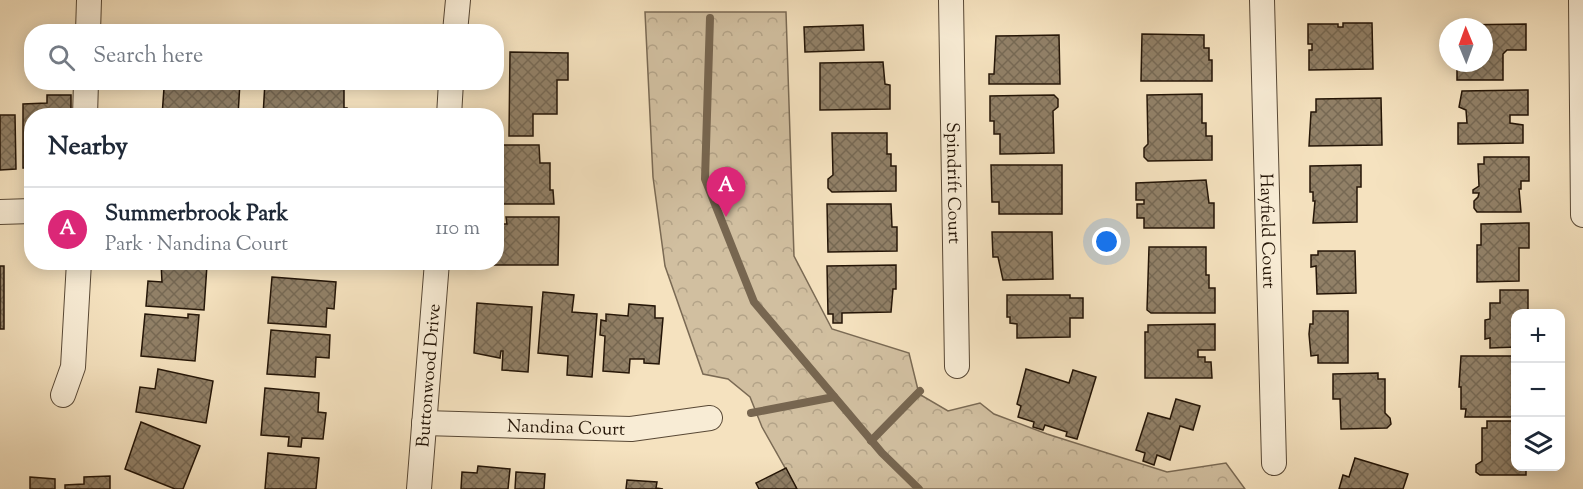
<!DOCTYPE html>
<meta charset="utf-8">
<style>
:root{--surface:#fff;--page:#f2f2f3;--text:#1f2937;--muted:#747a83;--line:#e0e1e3;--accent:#db2777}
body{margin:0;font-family:"Sorts Mill Goudy",serif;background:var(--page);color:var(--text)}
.controls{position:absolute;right:18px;bottom:18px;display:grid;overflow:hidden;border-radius:12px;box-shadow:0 3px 15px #0003}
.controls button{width:54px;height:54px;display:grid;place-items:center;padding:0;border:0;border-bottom:2px solid var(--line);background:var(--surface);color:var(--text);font:30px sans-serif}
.compass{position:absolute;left:1439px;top:18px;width:54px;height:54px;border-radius:50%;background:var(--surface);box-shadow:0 3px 15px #0003;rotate:359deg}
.you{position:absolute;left:1107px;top:242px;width:21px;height:21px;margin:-15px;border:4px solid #fff;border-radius:50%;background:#1a73e8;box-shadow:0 0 0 9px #1a73e833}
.badge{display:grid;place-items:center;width:39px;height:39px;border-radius:50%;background:var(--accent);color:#fff;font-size:20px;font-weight:700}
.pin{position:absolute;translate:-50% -50px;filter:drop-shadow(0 2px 3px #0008)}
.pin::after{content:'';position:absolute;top:32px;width:21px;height:18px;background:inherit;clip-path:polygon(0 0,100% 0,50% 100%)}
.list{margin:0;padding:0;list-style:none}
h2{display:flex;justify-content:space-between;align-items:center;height:78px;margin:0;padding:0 24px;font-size:26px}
h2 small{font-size:20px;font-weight:400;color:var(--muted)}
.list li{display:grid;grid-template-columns:39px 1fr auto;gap:18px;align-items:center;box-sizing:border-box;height:84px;padding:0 24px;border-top:2px solid var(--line)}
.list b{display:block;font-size:22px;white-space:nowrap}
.list p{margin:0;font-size:20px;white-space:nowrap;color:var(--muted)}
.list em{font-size:20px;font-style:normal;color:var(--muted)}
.icon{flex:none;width:33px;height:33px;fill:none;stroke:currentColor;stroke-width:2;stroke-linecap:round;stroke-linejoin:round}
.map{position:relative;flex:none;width:1583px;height:489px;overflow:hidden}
.search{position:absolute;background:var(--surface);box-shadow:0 3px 15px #0003;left:24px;top:24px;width:480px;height:66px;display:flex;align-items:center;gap:15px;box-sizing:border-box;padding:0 21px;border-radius:24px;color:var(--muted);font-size:22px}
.panel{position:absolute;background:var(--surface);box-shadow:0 3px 15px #0003;left:24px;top:108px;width:480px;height:162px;border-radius:24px}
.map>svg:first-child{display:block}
</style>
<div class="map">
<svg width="1583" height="489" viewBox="0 0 1583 489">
<defs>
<pattern id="forest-crowns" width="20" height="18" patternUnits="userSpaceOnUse" patternTransform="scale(1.5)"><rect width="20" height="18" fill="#d1bfa0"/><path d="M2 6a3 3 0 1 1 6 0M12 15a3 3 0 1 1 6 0" fill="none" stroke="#b3a388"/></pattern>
<pattern id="building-cross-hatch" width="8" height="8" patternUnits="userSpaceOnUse" patternTransform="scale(1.5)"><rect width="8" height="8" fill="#918067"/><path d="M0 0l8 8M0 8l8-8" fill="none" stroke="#766853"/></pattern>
</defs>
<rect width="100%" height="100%" fill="#f5e2bf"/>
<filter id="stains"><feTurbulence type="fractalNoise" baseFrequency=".00333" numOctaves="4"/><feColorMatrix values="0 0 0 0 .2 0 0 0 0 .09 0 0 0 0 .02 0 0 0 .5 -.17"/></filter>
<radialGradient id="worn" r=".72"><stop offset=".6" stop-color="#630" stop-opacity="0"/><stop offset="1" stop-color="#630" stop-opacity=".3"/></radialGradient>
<polygon fill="url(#forest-crowns)" stroke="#7a6a54" stroke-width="1.5" points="645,12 786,12 794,256 832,329 909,353 919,394 948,411 980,403 994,414 1047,434 1167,472 1226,463 1245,489 797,489 762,427 750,397 728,379 703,374 665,266 653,177"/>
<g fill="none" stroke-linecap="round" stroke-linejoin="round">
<g stroke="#776650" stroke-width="8">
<polyline points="710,18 705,179 754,302 882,453 919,489"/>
<polyline points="751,413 834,397"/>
<polyline points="871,441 920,391"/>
</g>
</g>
<g fill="url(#building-cross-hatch)" stroke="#241507" stroke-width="1.5">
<polygon points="1343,23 1372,23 1373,69 1309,70 1309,50 1312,50 1312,44 1308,44 1308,24 1338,24 1338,27 1343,27"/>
<polygon points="1526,24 1526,50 1507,50 1503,54 1503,80 1457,80 1457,63 1484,63 1484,27 1456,27 1456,25"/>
<polygon points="863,25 864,50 805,52 804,27"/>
<polygon points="1142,34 1204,35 1204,48 1209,48 1209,60 1212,60 1212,81 1141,81"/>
<polygon points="1059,35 1060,84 989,84 989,74 994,74 996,36"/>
<polygon points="510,52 568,53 568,80 557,80 557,114 533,114 533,136 509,136"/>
<polygon points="883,62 885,84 890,85 890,109 820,110 820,63"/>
<polygon points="174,82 240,82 238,116 162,116 164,88 174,88"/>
<polygon points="265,82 325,82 325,86 344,86 344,108 347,108 347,116 263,116"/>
<polygon points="1528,90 1528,115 1510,115 1510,123 1523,125 1523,143 1458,144 1458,123 1467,123 1466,110 1459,107 1462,91"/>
<polygon points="1202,94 1202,123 1206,123 1206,136 1212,136 1212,160 1148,161 1144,157 1144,148 1148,144 1147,95"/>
<polygon points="47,95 71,95 71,116 32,116 32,168 23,168 23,104 47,103"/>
<polygon points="1054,95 1058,99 1058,107 1053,111 1054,153 1000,154 1000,134 994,134 994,121 990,121 990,96"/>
<polygon points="1381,98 1382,145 1309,146 1311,112 1316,112 1316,99"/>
<polygon points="0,115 15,115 16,169 0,170"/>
<polygon points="832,133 887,133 887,154 891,154 891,166 896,166 896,191 832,192 828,188 828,179 833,175"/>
<polygon points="498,145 539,145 540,163 550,163 550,190 553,190 554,204 496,204"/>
<polygon points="1484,157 1529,157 1529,181 1521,181 1521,189 1519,189 1521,212 1477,212 1474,208 1474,201 1478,197 1479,193 1473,193 1473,190 1479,186 1478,164 1484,164"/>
<polygon points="991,165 1062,165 1062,214 999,214 999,202 992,202"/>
<polygon points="1361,165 1361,187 1357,187 1357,222 1313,223 1315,201 1313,201 1313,192 1310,192 1310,166"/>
<polygon points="1206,180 1209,203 1214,203 1214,228 1144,228 1144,218 1137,218 1137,204 1144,204 1144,200 1136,200 1136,183"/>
<polygon points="827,204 891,204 892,227 897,227 897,251 828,252"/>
<polygon points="506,217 559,217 558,265 480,265 480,262 496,262 496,224 507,224"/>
<polygon points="1529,223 1529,248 1519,248 1519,281 1477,282 1477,245 1481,245 1481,224"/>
<polygon points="992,232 1052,232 1053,279 1003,280 998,257 993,257"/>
<polygon points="1149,247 1206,247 1206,275 1209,275 1209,288 1215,288 1215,313 1151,313 1147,310"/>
<polygon points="1318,251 1355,251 1356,293 1317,294 1316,266 1311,267 1311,255 1318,255"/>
<polygon points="161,262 207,265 204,310 146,306 148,281 162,282"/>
<polygon points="896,265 896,289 893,289 891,312 842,313 842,323 833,323 833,314 828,314 827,266"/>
<rect x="0" y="266" width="4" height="63"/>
<polygon points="272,277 336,282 334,309 327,308 326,327 268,323"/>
<polygon points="1500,290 1528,290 1528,314 1516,314 1516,347 1490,348 1490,338 1485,339 1485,320 1490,319 1490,303 1500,303"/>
<polygon points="543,292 574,295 572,312 597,314 592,377 567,375 568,356 538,353"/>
<polygon points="1007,295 1070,295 1070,298 1083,298 1083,318 1070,318 1070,337 1017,338 1017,324 1010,323 1010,317 1007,317"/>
<polygon points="477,303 532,307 528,372 502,370 503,351 501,351 500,358 474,353"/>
<polygon points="629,304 655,306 655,318 663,318 659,364 644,363 644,359 630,359 629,373 603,371 605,336 600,335 601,320 606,321 606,314 628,316"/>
<polygon points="1313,311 1348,311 1348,363 1318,363 1318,355 1311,356 1309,334 1310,324 1313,324"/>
<polygon points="145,314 188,318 188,314 199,315 195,361 141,356"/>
<polygon points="1215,324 1215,350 1198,350 1198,357 1205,357 1205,362 1211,362 1212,378 1145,378 1145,332 1148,332 1148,325"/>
<polygon points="271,330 330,335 329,358 316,357 315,377 267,374"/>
<polygon points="1461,356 1516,356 1516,417 1465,417 1466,409 1461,409 1461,387 1459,387"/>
<polygon points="158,369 213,381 206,423 136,412 140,387 155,389"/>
<polygon points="1026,369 1069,383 1073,370 1096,377 1077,439 1066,436 1067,432 1045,425 1043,430 1033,427 1034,422 1018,417 1021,406 1017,404"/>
<polygon points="1378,373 1378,379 1385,379 1385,413 1390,418 1391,424 1387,428 1341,429 1340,399 1333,399 1333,374"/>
<polygon points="265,388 319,393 318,412 326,413 323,439 302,438 301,447 288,446 289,437 261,435"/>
<polygon points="1176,399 1200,406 1193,430 1180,426 1170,460 1157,455 1154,465 1143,461 1145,453 1136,450 1148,413 1170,419"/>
<polygon points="1487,421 1516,421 1516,466 1526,466 1526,475 1480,475 1476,472 1476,465 1482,461 1482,428 1487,428"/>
<polygon points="141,422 200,446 183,489 175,489 125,469"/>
<polygon points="268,453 319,458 316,489 265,489"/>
<polygon points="1355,458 1408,474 1403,489 1339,489 1343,475 1349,477"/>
<polygon points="478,466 510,469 508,489 461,489 462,472 477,473"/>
<polygon points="786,468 797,489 759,489 756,483"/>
<polygon points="516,472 545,474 544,489 515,489"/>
<polygon points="110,476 110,489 65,489 65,485 84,484 84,477"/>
<polygon points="30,477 55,479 55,489 30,489"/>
<polygon points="627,480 657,482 656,488 663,489 626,489"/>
</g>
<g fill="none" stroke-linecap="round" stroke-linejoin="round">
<defs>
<g id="minor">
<path id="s1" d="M951,0L957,366"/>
<path id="s2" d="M1262,0L1274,463"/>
<polyline points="1581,0 1583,215"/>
<polyline points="88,32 89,0"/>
<polyline points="455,32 458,0"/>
<polyline points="85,116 86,82"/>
<polyline points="449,116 451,82"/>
<polyline points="0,212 32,211"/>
<polyline points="63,395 73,367 79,262"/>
<path id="s3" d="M424,423L631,429L710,418"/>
<path id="s4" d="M419,489L437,262"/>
</g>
</defs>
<use href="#minor" stroke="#584835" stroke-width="26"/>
<use href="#minor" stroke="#f8ecd5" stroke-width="24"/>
</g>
<g text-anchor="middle" stroke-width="4.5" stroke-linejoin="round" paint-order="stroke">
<g font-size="18" fill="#241507" stroke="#f8ecd5">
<text dy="6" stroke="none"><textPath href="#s1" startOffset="183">Spindrift Court</textPath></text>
<text dy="6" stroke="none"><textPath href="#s2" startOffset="231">Hayfield Court</textPath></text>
<text dy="6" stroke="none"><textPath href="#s4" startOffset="114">Buttonwood Drive</textPath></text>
<text dy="6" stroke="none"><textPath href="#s3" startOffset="142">Nandina Court</textPath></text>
</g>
</g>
<rect width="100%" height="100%" filter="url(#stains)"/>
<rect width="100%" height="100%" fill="url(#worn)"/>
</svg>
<div class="controls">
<button>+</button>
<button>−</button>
<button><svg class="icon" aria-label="layers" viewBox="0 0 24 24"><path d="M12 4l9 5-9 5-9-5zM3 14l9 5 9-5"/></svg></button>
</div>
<svg class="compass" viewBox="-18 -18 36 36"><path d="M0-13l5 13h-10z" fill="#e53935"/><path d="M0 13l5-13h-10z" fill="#747a83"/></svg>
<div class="you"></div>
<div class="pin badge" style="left:726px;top:217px">A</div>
<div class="search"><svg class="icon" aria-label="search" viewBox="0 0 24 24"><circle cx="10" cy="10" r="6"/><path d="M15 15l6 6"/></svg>Search here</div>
<section class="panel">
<h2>Nearby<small></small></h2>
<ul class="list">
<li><span class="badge">A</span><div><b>Summerbrook Park</b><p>Park · Nandina Court</p></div><em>110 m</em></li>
</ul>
</section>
</div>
